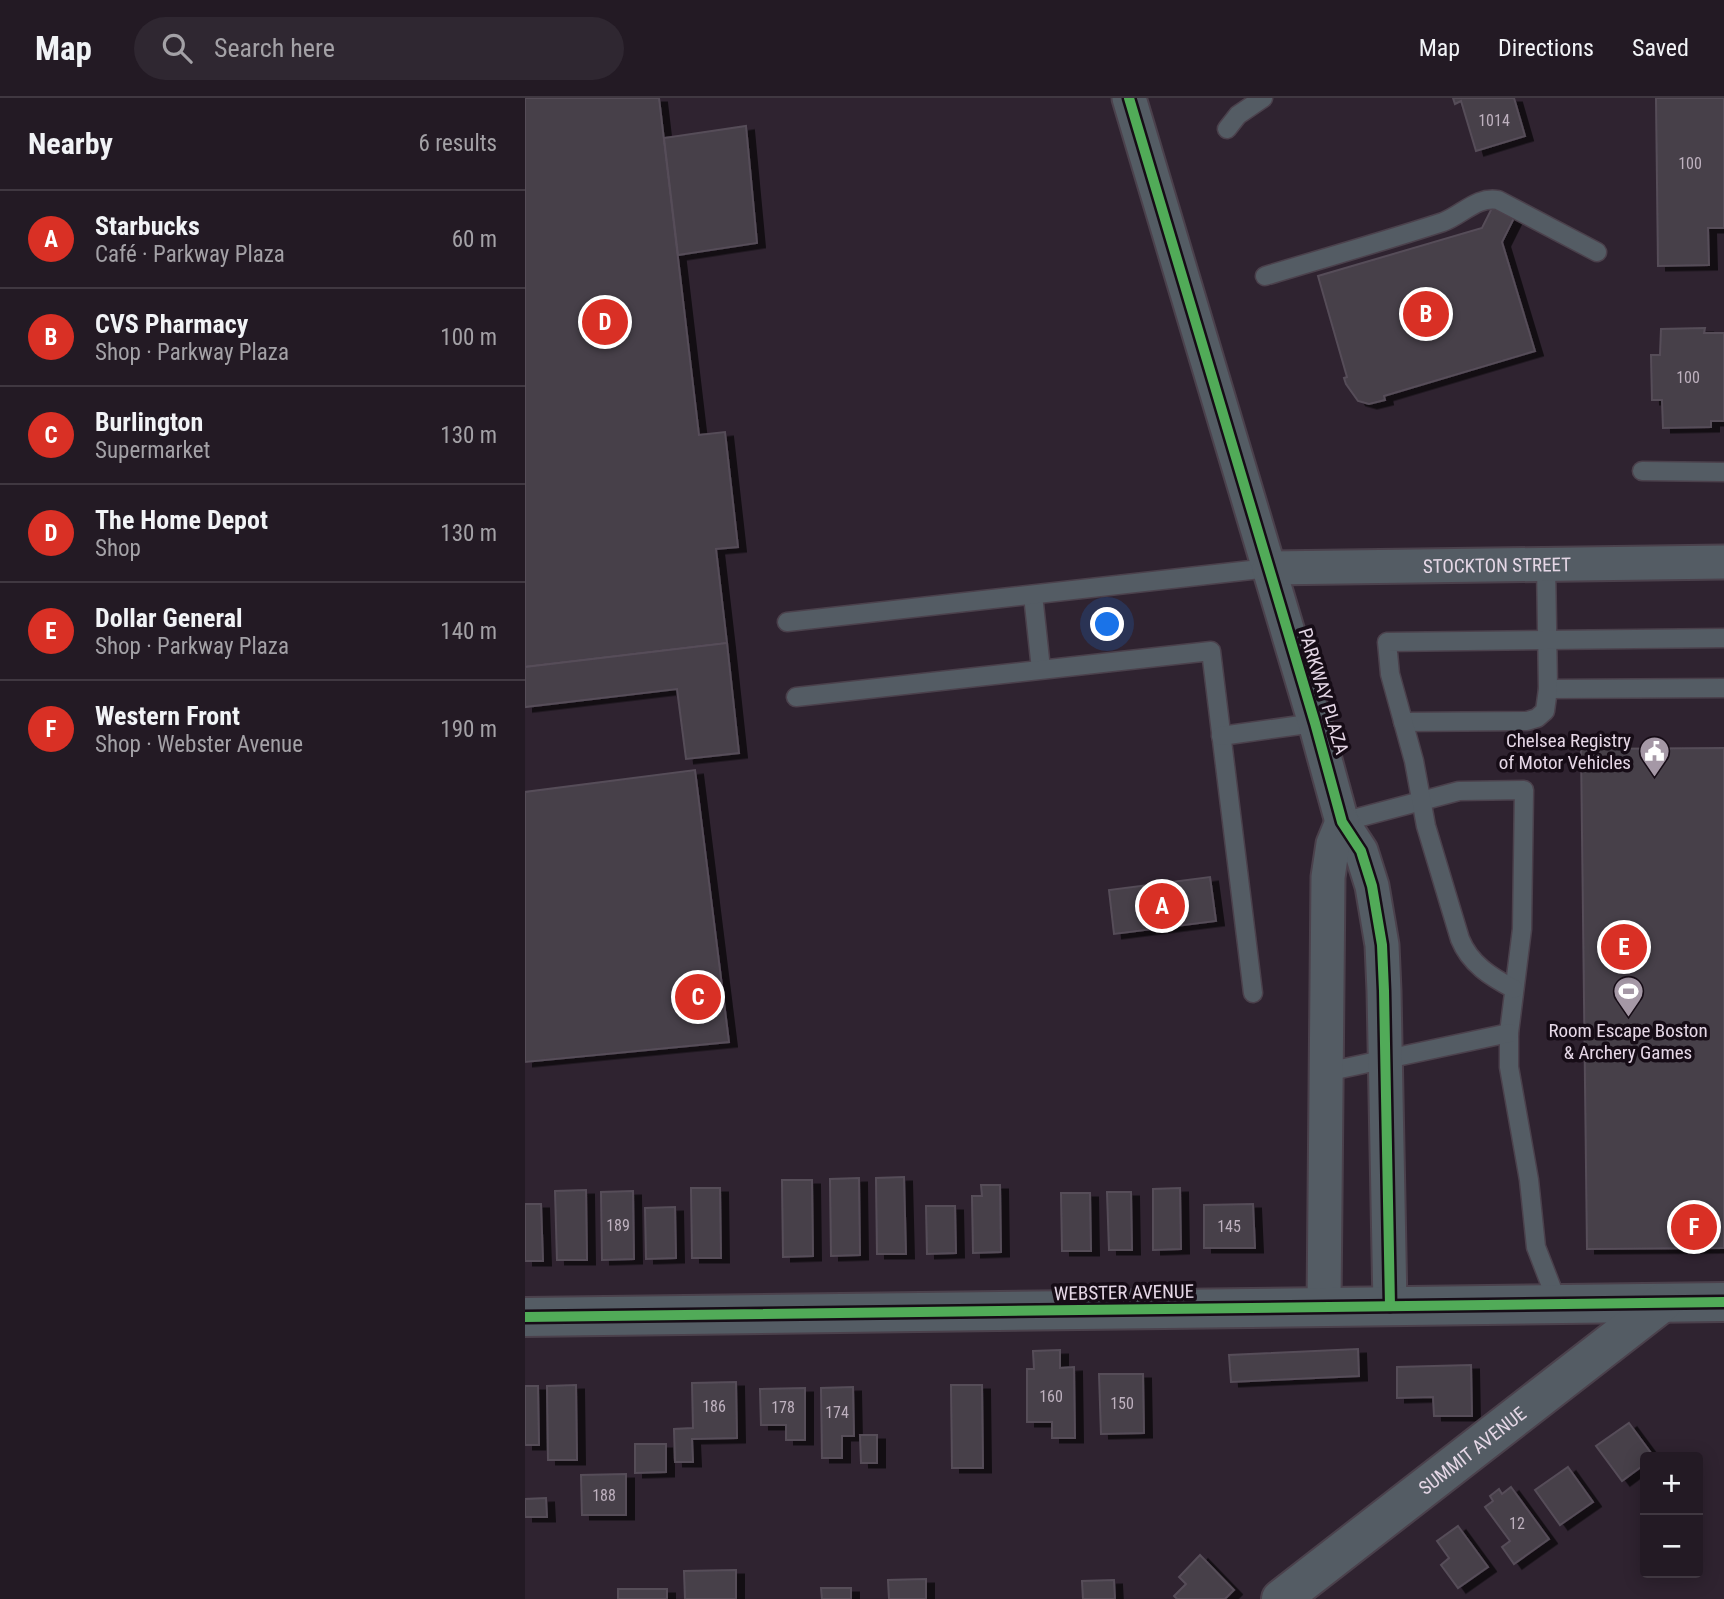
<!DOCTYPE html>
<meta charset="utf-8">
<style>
:root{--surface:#231a24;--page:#2f2731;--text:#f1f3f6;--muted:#a3a1a6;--line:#403841;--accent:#d93025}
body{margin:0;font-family:"Roboto Condensed",sans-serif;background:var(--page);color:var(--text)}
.controls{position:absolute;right:21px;bottom:21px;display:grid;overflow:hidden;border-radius:7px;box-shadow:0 4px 18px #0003}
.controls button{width:63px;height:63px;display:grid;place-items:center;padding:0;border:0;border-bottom:2px solid var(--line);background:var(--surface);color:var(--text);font:35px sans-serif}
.you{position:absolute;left:583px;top:527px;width:24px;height:24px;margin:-18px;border:5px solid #fff;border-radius:50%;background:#1a73e8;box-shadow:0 0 0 10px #1a73e833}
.badge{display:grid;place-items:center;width:46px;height:46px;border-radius:50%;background:var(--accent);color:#fff;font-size:23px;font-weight:700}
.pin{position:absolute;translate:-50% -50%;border:4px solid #fff;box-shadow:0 2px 7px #0006}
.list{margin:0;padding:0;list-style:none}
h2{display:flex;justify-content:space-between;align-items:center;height:91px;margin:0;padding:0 28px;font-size:30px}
h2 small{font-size:23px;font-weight:400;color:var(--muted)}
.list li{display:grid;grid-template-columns:46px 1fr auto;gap:21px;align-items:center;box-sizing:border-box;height:98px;padding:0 28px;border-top:2px solid var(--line)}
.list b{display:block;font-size:26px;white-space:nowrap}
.list p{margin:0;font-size:23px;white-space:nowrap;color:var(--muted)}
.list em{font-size:23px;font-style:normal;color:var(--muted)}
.icon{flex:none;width:38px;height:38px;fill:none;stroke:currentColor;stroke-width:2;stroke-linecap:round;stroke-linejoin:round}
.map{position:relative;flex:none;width:1199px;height:1501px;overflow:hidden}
header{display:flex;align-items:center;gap:42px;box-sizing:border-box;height:98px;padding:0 35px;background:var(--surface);border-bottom:2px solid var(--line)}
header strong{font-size:33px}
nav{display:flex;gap:38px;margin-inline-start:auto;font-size:24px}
.search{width:490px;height:63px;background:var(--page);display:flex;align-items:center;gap:18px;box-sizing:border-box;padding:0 24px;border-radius:38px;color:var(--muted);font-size:26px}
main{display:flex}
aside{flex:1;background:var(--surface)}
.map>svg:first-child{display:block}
</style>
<header>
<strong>Map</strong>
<div class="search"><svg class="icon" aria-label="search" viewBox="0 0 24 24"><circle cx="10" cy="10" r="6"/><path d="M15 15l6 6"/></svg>Search here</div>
<nav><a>Map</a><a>Directions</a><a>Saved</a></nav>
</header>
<main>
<aside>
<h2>Nearby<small>6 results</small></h2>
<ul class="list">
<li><span class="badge">A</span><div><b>Starbucks</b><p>Café · Parkway Plaza</p></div><em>60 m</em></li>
<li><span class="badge">B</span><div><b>CVS Pharmacy</b><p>Shop · Parkway Plaza</p></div><em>100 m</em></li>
<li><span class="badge">C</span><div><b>Burlington</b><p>Supermarket</p></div><em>130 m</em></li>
<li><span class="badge">D</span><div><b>The Home Depot</b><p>Shop</p></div><em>130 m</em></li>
<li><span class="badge">E</span><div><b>Dollar General</b><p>Shop · Parkway Plaza</p></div><em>140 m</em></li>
<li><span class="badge">F</span><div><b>Western Front</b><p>Shop · Webster Avenue</p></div><em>190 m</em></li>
</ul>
</aside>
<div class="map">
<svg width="1199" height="1501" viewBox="0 0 1199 1501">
<defs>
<filter id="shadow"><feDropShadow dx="8" dy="4.5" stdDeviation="0" flood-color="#0009"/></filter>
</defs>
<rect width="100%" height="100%" fill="#2f2330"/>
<g fill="#473f4a" stroke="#564d59" stroke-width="2" filter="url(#shadow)">
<polygon points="0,0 134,0 174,337 200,334 213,449 191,451 202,545 0,569"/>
<polygon points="928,0 989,0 1000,38 951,53 936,3 930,6"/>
<polygon points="1131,0 1199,0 1199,130 1183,130 1184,167 1133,168"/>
<polygon points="221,28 232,145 153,157 139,40"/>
<polygon points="968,108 990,118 977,144 1010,253 859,298 860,302 844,306 833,303 821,286 819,280 822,279 793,178 957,130"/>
<polygon points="1180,230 1179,235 1199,235 1199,323 1186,323 1186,329 1138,330 1137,302 1127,302 1126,257 1135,257 1136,231"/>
<polygon points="202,545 214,655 161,661 152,591 0,609 0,569"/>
<polygon points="1199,650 1199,1150 1062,1151 1056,651"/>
<polygon points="170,672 204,944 0,964 0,694"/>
<polygon points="685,779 691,823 589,836 584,792"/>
<polygon points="379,1079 381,1156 352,1156 351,1080"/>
<polygon points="334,1080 335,1157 306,1158 305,1081"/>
<polygon points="257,1082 287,1082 288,1158 258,1159"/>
<polygon points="456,1087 475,1087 476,1154 448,1155 447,1098 457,1098"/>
<polygon points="166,1090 195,1090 196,1160 167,1160"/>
<polygon points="655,1090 656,1151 628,1152 628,1091"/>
<polygon points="61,1092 62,1162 32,1162 30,1093"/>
<polygon points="108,1093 109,1161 77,1162 76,1094"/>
<polygon points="582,1094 606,1094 607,1152 584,1152"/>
<polygon points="536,1095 565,1095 566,1153 537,1153"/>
<polygon points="0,1106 16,1106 18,1163 0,1163"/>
<polygon points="728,1106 730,1150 679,1150 679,1107"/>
<polygon points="401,1108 430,1108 431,1155 402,1156"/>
<polygon points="150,1109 151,1160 121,1161 120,1110"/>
<polygon points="833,1251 834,1278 706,1284 704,1257"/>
<polygon points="535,1252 535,1270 549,1269 550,1340 527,1340 527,1324 502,1324 502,1271 509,1271 508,1253"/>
<polygon points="946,1267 947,1318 909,1318 908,1299 872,1300 872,1269"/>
<polygon points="574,1276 618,1276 619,1335 576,1336"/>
<polygon points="211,1284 212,1340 167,1341 168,1364 150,1364 149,1331 168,1330 167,1285"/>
<polygon points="51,1287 52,1362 23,1362 22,1288"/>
<polygon points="426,1287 457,1287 458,1370 427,1370"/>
<polygon points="0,1288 13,1288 14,1347 0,1347"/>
<polygon points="328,1289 329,1338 317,1338 317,1360 297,1360 296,1290"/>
<polygon points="280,1290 280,1342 261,1342 261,1327 236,1327 235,1291"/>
<polygon points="1104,1325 1129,1359 1120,1359 1120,1366 1097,1383 1071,1348"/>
<polygon points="335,1337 352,1337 352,1365 336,1365"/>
<polygon points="110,1346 141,1346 141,1374 110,1375"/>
<polygon points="1043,1369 1068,1404 1035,1427 1010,1392"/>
<polygon points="101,1376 101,1417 57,1417 56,1377"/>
<polygon points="986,1389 1024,1441 989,1466 977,1449 985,1443 960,1409 968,1403 965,1398 974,1391 977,1396"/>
<polygon points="21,1400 22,1419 0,1419 0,1401"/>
<polygon points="933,1428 963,1469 933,1490 916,1467 924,1460 912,1443"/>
<polygon points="675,1457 709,1492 700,1501 652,1501 649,1498 661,1486 654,1479"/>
<polygon points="211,1472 211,1501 160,1501 159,1473"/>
<polygon points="401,1481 401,1501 364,1501 363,1482"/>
<polygon points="589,1482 590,1501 558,1501 557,1483"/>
<polygon points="296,1490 326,1490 326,1501 297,1501"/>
<rect x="93" y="1491" width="49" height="10"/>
</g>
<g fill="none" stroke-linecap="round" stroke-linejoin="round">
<defs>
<g id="service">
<polyline points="702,31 713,17 738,0"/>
<path d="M740,178C799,160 860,143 918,124C937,117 952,98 973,102L1072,154"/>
<polyline points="1117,373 1199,374"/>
<polyline points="508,497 516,571"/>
<polyline points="262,524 744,470"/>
<polyline points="1023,591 1199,590"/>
<polyline points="271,599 686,553 728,895"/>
<polyline points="878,624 1002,623 1012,620 1020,613 1023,591 1021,466"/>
<polyline points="696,638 790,625"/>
<polyline points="817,724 934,693 999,692 997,831 984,935 984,969 1004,1082 1011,1149 1033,1206"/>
<path d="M989,891C966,879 945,866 935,841L901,728L889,663L865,576L862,544L1199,540"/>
<polyline points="801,974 984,935"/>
</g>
<g id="minor">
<polyline points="604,0 790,625 817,724 836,753 847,788 857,847 859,893 865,1208"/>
<path id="s1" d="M744,470L1199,464"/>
<polyline points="799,1209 803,779 808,746 817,724"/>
</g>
<g id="tertiary">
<polyline points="0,1219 1199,1204"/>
<path id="s2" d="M756,1501L1137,1205"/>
</g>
</defs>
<use href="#service" stroke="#4b414c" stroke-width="21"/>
<use href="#minor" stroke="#4b414c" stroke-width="37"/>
<use href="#tertiary" stroke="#4b414c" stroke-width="42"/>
<use href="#service" stroke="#545c64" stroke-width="18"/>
<use href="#minor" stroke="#545c64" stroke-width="33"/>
<use href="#tertiary" stroke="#545c64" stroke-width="38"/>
<defs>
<g id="cycleway">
<polyline points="604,0 790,625 817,724 836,753 847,788 857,847 859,893 865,1208"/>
<polyline points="0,1219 1199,1204"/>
</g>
</defs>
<use href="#cycleway" stroke="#160c16" stroke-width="15"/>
<use href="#cycleway" stroke="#51ab58" stroke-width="10"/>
</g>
<defs>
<symbol id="civic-pin" viewBox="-11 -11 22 30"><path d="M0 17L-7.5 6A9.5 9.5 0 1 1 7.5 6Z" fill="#a598a6" stroke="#160c16"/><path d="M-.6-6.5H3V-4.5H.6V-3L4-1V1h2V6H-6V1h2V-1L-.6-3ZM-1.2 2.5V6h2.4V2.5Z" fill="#fff"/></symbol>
<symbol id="stadium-pin" viewBox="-11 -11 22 30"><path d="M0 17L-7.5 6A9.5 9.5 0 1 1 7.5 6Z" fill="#a598a6" stroke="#160c16"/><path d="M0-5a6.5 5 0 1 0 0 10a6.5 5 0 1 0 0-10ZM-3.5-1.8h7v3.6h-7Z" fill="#fff"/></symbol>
</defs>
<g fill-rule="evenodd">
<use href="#civic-pin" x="1112" y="636" width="35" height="47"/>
<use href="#stadium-pin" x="1086" y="876" width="35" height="47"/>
</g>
<g text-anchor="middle" stroke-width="7" stroke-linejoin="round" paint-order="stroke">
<g font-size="16" fill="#beb1bf">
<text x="969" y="28">1014</text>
<text x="1165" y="71">100</text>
<text x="1163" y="285">100</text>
<text x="93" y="1133">189</text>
<text x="704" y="1134">145</text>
<text x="526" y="1304">160</text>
<text x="597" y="1311">150</text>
<text x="189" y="1314">186</text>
<text x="258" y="1315">178</text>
<text x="312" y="1320">174</text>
<text x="79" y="1403">188</text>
<text x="992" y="1431">12</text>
</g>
<g font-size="19" fill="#e5d7e6" stroke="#160c16">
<text dy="7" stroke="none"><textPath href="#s1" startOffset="228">STOCKTON STREET</textPath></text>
<text transform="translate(799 593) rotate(73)" y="7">PARKWAY PLAZA</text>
<text transform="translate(599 1194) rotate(-1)" y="7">WEBSTER AVENUE</text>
<text dy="7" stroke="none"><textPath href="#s2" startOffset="242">SUMMIT AVENUE</textPath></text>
</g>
<g font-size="19" fill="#e5d7e6" stroke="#160c16" text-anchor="end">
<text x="1106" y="649">Chelsea Registry<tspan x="1106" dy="22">of Motor Vehicles</tspan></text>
<text x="1103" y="939" text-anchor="middle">Room Escape Boston<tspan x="1103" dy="22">&amp; Archery Games</tspan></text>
</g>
</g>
</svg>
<div class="controls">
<button>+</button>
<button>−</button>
</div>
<div class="you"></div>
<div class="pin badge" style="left:637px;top:808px">A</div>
<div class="pin badge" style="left:901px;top:216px">B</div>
<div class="pin badge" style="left:173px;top:899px">C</div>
<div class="pin badge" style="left:80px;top:224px">D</div>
<div class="pin badge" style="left:1099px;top:849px">E</div>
<div class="pin badge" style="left:1169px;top:1129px">F</div>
</div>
</main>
